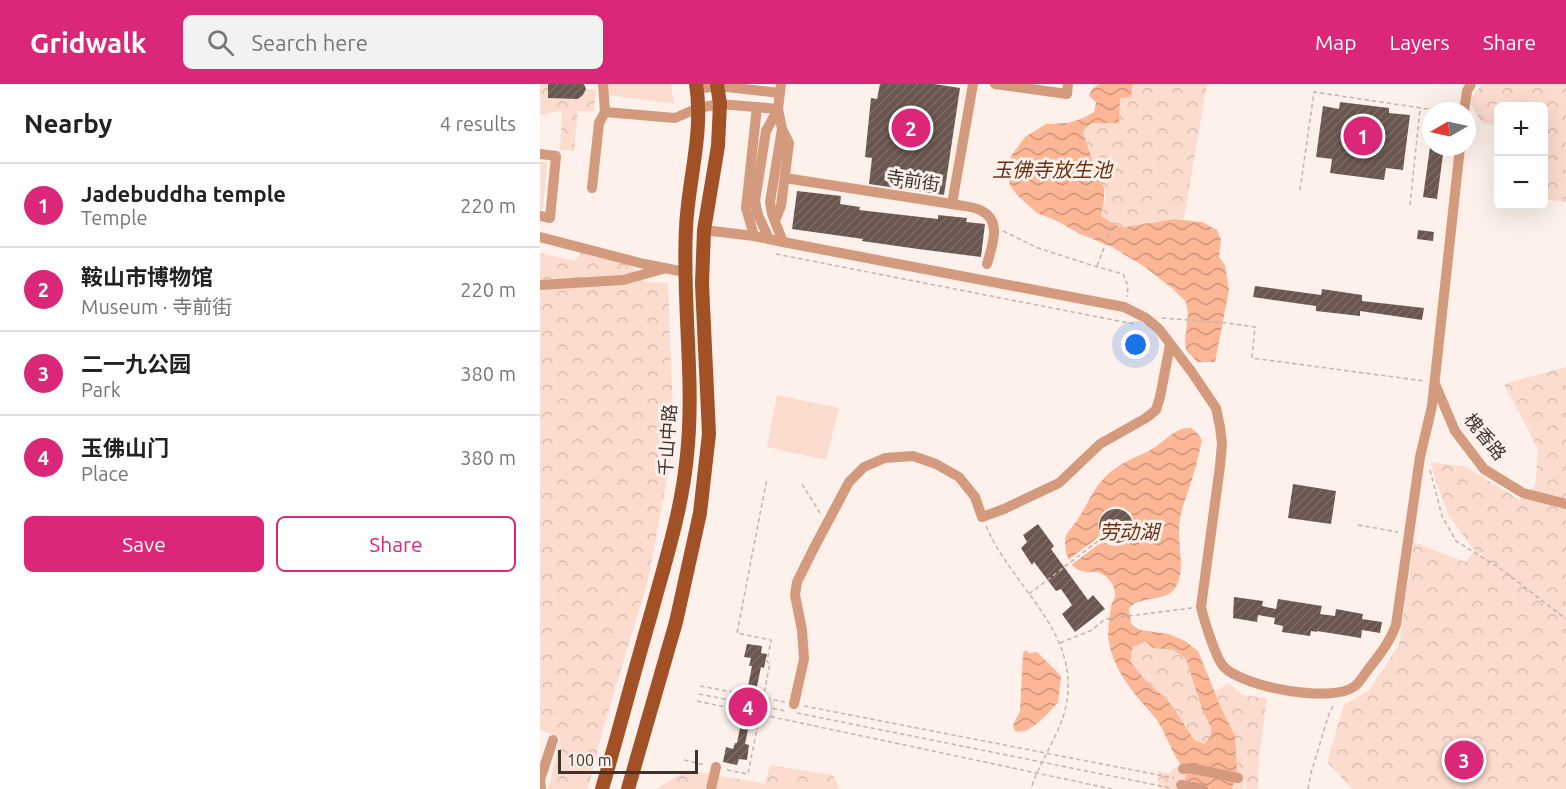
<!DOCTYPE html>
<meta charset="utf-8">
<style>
:root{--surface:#fff;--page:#f2f2f2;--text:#222;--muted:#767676;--line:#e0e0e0;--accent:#db2777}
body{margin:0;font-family:Ubuntu,"Noto Sans SC",sans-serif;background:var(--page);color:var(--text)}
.controls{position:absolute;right:18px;top:18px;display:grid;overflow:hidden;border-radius:9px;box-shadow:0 6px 24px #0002}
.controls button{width:54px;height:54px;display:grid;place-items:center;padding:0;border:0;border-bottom:2px solid var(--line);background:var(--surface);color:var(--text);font:30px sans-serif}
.compass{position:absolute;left:882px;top:18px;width:54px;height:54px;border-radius:50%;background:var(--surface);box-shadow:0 6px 24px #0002;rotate:261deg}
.scale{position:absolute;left:18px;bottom:15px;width:140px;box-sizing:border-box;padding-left:6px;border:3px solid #3c332f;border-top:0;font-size:16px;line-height:21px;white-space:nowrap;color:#3c332f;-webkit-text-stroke:4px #fef1eb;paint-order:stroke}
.you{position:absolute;left:596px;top:261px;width:21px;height:21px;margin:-15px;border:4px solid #fff;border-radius:50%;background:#1a73e8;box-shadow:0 0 0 9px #1a73e833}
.badge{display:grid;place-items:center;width:39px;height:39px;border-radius:50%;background:var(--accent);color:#fff;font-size:20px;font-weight:700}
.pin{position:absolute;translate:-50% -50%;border:3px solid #fff;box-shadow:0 2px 6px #0006}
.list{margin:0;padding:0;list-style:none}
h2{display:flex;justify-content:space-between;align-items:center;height:78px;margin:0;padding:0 24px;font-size:26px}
h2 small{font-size:20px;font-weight:400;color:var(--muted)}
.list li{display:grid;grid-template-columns:39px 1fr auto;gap:18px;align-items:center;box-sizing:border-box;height:84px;padding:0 24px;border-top:2px solid var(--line)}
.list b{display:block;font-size:22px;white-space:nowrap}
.list p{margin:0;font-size:20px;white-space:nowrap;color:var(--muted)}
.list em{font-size:20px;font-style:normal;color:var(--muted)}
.actions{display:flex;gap:12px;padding:18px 24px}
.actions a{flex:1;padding:14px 0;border:2px solid var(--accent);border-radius:9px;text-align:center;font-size:21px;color:var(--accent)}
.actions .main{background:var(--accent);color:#fff}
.icon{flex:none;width:33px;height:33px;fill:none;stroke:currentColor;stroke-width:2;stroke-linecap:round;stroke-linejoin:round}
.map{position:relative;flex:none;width:1026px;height:705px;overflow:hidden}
header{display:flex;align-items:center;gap:36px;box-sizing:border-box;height:84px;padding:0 30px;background:var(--accent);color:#fff}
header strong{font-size:28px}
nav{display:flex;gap:33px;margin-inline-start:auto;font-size:21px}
.search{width:420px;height:54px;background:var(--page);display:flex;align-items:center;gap:15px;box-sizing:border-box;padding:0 21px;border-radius:9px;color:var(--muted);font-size:22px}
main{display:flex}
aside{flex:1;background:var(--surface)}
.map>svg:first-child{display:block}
</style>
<header>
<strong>Gridwalk</strong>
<div class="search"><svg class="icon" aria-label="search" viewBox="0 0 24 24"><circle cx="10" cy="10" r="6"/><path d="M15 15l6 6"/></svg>Search here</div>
<nav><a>Map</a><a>Layers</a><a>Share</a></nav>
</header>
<main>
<aside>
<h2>Nearby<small>4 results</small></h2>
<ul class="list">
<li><span class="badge">1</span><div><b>Jadebuddha temple</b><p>Temple</p></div><em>220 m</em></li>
<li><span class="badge">2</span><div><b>鞍山市博物馆</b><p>Museum · 寺前街</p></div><em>220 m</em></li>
<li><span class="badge">3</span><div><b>二一九公园</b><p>Park</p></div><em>380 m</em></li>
<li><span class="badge">4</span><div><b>玉佛山门</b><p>Place</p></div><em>380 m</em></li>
</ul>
<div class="actions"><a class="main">Save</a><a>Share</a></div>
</aside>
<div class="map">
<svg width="1026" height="705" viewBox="0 0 1026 705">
<defs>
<pattern id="forest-crowns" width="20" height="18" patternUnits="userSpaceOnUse" patternTransform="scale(1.5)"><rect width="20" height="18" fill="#fbdcce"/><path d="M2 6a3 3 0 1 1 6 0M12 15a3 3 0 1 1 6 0" fill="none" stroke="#d8bdb1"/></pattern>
<pattern id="water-waves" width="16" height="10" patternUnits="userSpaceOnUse" patternTransform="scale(1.5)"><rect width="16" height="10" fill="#fdb796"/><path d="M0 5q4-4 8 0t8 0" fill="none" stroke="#ce957b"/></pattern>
<pattern id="building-hatch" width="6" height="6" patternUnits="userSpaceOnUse" patternTransform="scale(1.5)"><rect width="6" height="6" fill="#69574f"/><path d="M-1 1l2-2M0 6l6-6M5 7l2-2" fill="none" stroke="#7b6c66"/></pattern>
</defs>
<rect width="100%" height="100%" fill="#fef1eb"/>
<g fill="#fbdcce">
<polygon points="67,0 131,0 134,20 68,11"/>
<polygon points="0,78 7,78 3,126 0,126"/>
<polygon points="237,311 299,324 286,376 227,363"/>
</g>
<g fill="url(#forest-crowns)">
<polygon points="0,0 9,0 10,6 56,5 54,27 38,27 34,67 20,66 22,27 0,31"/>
<polygon points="593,0 667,0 644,134 586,143 575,141 561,132 566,113 543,48 551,39 579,39 580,13 591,13"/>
<polygon points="942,0 1026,0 1026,118 1004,115 1004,22 958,22 958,42 942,39 929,17"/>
<polygon points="42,167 88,177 103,198 128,199 134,358 108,496 61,652 48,705 8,705 21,654 0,646 0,169 35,177"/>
<polygon points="1026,283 1026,705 812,705 787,678 804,621 829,606 859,561 874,458 925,478 935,467 909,432 894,392 891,378 926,383 980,416 995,402 998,365 964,300"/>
<polygon points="607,558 613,564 634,566 646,575 662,625 671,644 671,652 664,660 654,656 633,623 624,613 606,597 591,578 591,569 593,563"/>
<polygon points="688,599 703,611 727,614 719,674 718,705 706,705 705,696 703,705 619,705 618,687 629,689 640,680 696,671 675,608"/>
<polygon points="230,681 293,691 300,705 116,705 147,686 225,700"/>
</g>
<g fill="url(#water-waves)" fill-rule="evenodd">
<polygon points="559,0 593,0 591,13 580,14 579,39 551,39 543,48 556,87 564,104 564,116 561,132 575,141 586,143 635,135 662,138 677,146 681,156 679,173 685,181 689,206 675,278 657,278 646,266 645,257 648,229 646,218 633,205 605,183 572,163 538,149 517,137 497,129 478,112 470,102 468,89 471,72 485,53 506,40 528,39 543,34 554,28 556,18 549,12 552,5"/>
<path d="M651,344L657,349L662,356C659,368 657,380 653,392C648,410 639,427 639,446C638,463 645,485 637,501C627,520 602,510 589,524L591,540L600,546L629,550L645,557L658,567L681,624L695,652L697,686L692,705H644L646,687C632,672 628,653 617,636C613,631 609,627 605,622C589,604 574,584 569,559C567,548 569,535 571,523C572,519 575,514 575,510C575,500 566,489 555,488C552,487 549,489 546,488C531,486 525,472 525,458C525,448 533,443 538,435C548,420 552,406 565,393C578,379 596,374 612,365C621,360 632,348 642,345C645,344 648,344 651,344ZM606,558L613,564L634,566L646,575L662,625L671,644V652L664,660L654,656L633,623L624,613L606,597L591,578V569L593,563Z"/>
<path d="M486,566L489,569L497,568L521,592L518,619C508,628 490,652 475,647L473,641L480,627L483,569Z"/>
</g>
<polygon fill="#fef1eb" points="576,422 584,424 591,429 594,438 595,448 591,455 585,460 577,462 569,461 563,457 531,481 528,476 560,452 558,439 563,428 569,424"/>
<g fill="url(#building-hatch)">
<polygon points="8,0 44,0 46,5 43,11 38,15 8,14"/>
<polygon points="340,0 394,0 420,4 404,111 329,100 332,74 325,73 331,14 337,15"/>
<polygon points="800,18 849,24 849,29 870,31 863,86 846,84 844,96 790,89 792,75 776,73 783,22 799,25"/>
<polygon points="890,63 904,63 897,115 883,113"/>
<polygon points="257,107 301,112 300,120 320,123 319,126 398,135 398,131 427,134 426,138 445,140 441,173 378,165 322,157 323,155 252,145"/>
<polygon points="878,146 894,148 893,157 877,155"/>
<polygon points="715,202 781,211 782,205 822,211 822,217 884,224 882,236 820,227 820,232 776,227 776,222 713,213"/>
<polygon points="753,400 796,407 791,440 748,434"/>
<circle cx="576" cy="442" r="17"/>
<polygon points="498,440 514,462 511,465 548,516 553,511 565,525 535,548 522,530 532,521 521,505 516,507 494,478 492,481 481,464 487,458 483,451"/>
<polygon points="694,513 723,517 722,522 736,525 738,515 782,522 780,530 795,532 796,525 823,530 822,535 842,538 840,549 822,546 821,554 777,547 777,548 771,547 770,552 742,548 743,542 734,540 735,534 718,531 717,538 693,534"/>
<polygon points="207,560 222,562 221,569 227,570 224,584 221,583 205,660 209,661 207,676 199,675 197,681 183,678 186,663 193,665 195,659 197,659 212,582 209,582 211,574 204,573"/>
</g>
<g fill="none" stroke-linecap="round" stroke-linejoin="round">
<g stroke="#c1b5b0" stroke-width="1.5" stroke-dasharray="4.5 3" stroke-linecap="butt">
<polyline points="760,106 774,8 901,27"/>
<polyline points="870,121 880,25"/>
<polyline points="463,147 498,164 554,182 583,190 588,202 587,213"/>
<polyline points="236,170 594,240"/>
<polyline points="557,182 574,138"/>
<polyline points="622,234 686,239 715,243 712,274 884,297"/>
<polyline points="890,386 902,432 916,457 961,485 1026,535"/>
<polyline points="262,400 280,429"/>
<polyline points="818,441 858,448"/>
<path d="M446,442C474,507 546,551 524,630C516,656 499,679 491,705"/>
<polyline points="489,510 562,454"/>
<polyline points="520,559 552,546 565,535 652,524"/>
<polyline points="160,602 245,618"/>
<polyline points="159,610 246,627"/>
<polyline points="157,617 572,705"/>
<polyline points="264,622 634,694"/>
<polyline points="257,629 631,704"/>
<polyline points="144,676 165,681"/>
<polyline points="187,686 208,690 230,579 227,578 231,556 197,549 227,394"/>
<polyline points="768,705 771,689 789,630 794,620"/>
</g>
<g stroke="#d39a7e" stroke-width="10">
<polyline points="455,0 527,10 528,0"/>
<polyline points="156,5 178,2 240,9"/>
<polyline points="238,25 242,45 230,118 232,130 243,158"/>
<polyline points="924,27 927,7 931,0"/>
<polyline points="65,28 135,34 158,24 180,20 238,25"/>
<polyline points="0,70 16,72 10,134 0,132"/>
<polyline points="245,94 412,120 433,0"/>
<polyline points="52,104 59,39 65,28 63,0"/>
<path d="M412,120C421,122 432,122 440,126C463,136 452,162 447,180"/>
<polyline points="235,137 241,122 249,59 242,45"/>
<path d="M164,146L214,152L243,158L584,223L606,234L619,245L651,287L676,324L680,343L682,360L680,382L661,523C664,536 676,575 684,583C703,603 793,620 815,602C820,598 823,592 827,587C839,571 849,560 856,541L880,373L892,322L920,63"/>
<polyline points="214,152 206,124 217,23"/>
<polyline points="0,153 104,180 145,188"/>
<polyline points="229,155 218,131 215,117 226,47 238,25 241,0"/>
<polyline points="0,201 83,196 123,185"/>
<polyline points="895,300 915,347 944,385 983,409 1026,420"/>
<polyline points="254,620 264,575 262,546 255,511 257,498 275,462 309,398 324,383 345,374 373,372 396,380 419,393 435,413 442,433 464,425 519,399 560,360 606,334 616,326 620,313 630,261"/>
<polyline points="643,685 650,684 698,694"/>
<polyline points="641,701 663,705"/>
<polyline points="1,705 0,696 13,656"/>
<polyline points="171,705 176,683"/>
</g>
<g stroke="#a25126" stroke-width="14">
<path d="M62,705C79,647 94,588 111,530C125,478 142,426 147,371C155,296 142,220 146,144C148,97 164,48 156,0"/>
<polyline points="88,705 136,538 160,429 169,350 162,200 164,146 178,62 180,20 177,0"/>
</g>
</g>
<g text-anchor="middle" stroke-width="6" stroke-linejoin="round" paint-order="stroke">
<g font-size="18" fill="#3c332f" stroke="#fef1eb">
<text transform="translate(373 97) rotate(9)" y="6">寺前街</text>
<text transform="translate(945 353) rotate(51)" y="6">槐香路</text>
<text transform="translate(128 356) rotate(-86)" y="6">千山中路</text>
</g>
<g font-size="20" font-style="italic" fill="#693215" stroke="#fef1eb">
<text x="512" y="93">玉佛寺放生池</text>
<text x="589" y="455">劳动湖</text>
</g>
</g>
</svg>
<div class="controls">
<button>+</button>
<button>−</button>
</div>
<svg class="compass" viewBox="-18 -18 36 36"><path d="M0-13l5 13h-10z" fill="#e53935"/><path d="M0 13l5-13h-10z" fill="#767676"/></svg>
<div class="scale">100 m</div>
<div class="you"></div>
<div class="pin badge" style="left:823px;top:52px">1</div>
<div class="pin badge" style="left:371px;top:44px">2</div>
<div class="pin badge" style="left:924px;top:676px">3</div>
<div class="pin badge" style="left:208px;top:623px">4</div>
</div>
</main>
